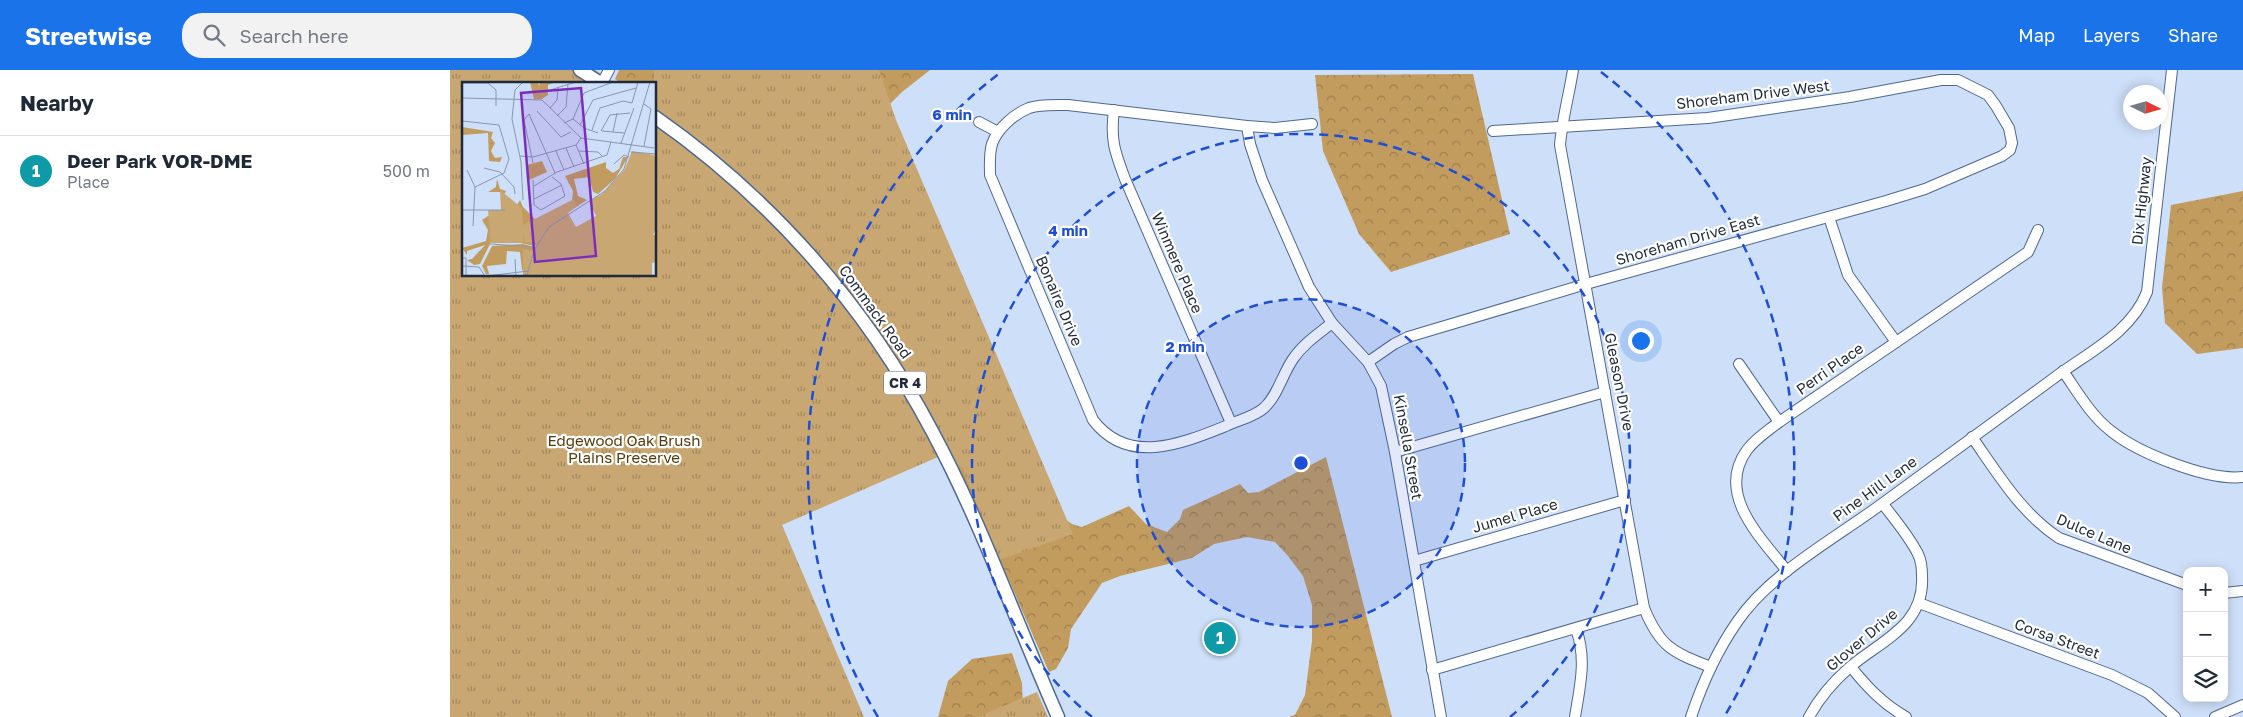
<!DOCTYPE html>
<meta charset="utf-8">
<style>
:root{--surface:#fff;--page:#f2f2f3;--text:#1f2937;--muted:#747a83;--line:#e0e1e3;--accent:#1a73e8}
body{margin:0;font-family:"Golos Text",sans-serif;background:var(--page);color:var(--text)}
.controls{position:absolute;right:15px;bottom:15px;display:grid;overflow:hidden;border-radius:10px;box-shadow:0 2px 12px #0003}
.controls button{width:45px;height:45px;display:grid;place-items:center;padding:0;border:0;border-bottom:1px solid var(--line);background:var(--surface);color:var(--text);font:25px sans-serif}
.compass{position:absolute;left:1673px;top:15px;width:45px;height:45px;border-radius:50%;background:var(--surface);box-shadow:0 2px 12px #0003;rotate:95deg}
.you{position:absolute;left:1190px;top:270px;width:18px;height:18px;margin:-12px;border:4px solid #fff;border-radius:50%;background:#1a73e8;box-shadow:0 0 0 8px #1a73e833}
.badge{display:grid;place-items:center;width:32px;height:32px;border-radius:50%;background:var(--accent);color:#fff;font-size:16px;font-weight:700}
.pin{position:absolute;translate:-50% -50%;border:2px solid #fff;box-shadow:0 1px 5px #0006}
.list{margin:0;padding:0;list-style:none}
h2{display:flex;justify-content:space-between;align-items:center;height:65px;margin:0;padding:0 20px;font-size:21px}
h2 small{font-size:16px;font-weight:400;color:var(--muted)}
.list li{display:grid;grid-template-columns:32px 1fr auto;gap:15px;align-items:center;box-sizing:border-box;height:70px;padding:0 20px;border-top:1px solid var(--line)}
.list b{display:block;font-size:19px;white-space:nowrap}
.list p{margin:0;font-size:16px;white-space:nowrap;color:var(--muted)}
.list em{font-size:16px;font-style:normal;color:var(--muted)}
.icon{flex:none;width:28px;height:28px;fill:none;stroke:currentColor;stroke-width:2;stroke-linecap:round;stroke-linejoin:round}
.map{position:relative;flex:none;width:1793px;height:647px;overflow:hidden}
header{display:flex;align-items:center;gap:30px;box-sizing:border-box;height:70px;padding:0 25px;background:var(--accent);color:#fff}
header strong{font-size:24px}
nav{display:flex;gap:28px;margin-inline-start:auto;font-size:18px}
.search{width:350px;height:45px;background:var(--page);display:flex;align-items:center;gap:12px;box-sizing:border-box;padding:0 18px;border-radius:20px;color:var(--muted);font-size:19px}
main{display:flex}
aside{flex:1;background:var(--surface)}
.map>svg:first-child{display:block}
</style>
<header>
<strong>Streetwise</strong>
<div class="search"><svg class="icon" aria-label="search" viewBox="0 0 24 24"><circle cx="10" cy="10" r="6"/><path d="M15 15l6 6"/></svg>Search here</div>
<nav><a>Map</a><a>Layers</a><a>Share</a></nav>
</header>
<main>
<aside>
<h2>Nearby<small></small></h2>
<ul class="list">
<li><span class="badge" style="background:#0f9aa8">1</span><div><b>Deer Park VOR-DME</b><p>Place</p></div><em>500 m</em></li>
</ul>
</aside>
<div class="map">
<svg width="1793" height="647" viewBox="0 0 1793 647">
<defs>
<pattern id="forest-crowns" width="20" height="18" patternUnits="userSpaceOnUse" patternTransform="scale(1.25)"><rect width="20" height="18" fill="#c29c5f"/><path d="M2 6a3 3 0 1 1 6 0M12 15a3 3 0 1 1 6 0" fill="none" stroke="#9d7f4f"/></pattern>
<pattern id="park-tufts" width="24" height="20" patternUnits="userSpaceOnUse" patternTransform="scale(1.25)"><rect width="24" height="20" fill="#c9a772"/><path d="M3 7l-1-3M5 7V3M7 7l1-3M15 17l-1-3M17 17v-4M19 17l1-3" fill="none" stroke="#a3885f"/></pattern>
</defs>
<rect width="100%" height="100%" fill="#cedff9"/>
<g fill="url(#forest-crowns)">
<polygon points="169,0 480,0 452,22 423,51 609,445 622,454 632,457 679,436 696,454 717,462 730,449 733,440 790,414 798,423 809,422 876,387 942,647 839,647 845,645 855,625 862,571 862,535 853,506 838,486 825,472 797,467 764,474 742,488 670,506 652,513 621,559 618,578 606,599 599,602 533,451 425,254 205,14 172,14 165,9"/>
<polygon points="1023,4 1060,164 941,202 909,164 873,81 865,5"/>
<polygon points="1793,121 1793,278 1747,284 1715,253 1712,218 1721,135"/>
<polygon points="562,583 572,613 573,641 582,647 488,647 498,611 522,589"/>
</g>
<g fill="url(#park-tufts)">
<polygon points="0,0 145,0 167,14 14,14 14,205 205,205 204,0 429,0 446,50 623,464 549,490 513,399 498,388 488,387 332,455 414,647 0,647"/>
<polygon points="587,622 598,647 527,647"/>
</g>
<g fill="none" stroke-linecap="round" stroke-linejoin="round">
<defs>
<g id="minor">
<path d="M1123,0C1119,25 1112,50 1110,75L1194,538C1210,577 1222,582 1261,597"/>
<polyline points="152,13 159,0"/>
<path d="M664,40C660,70 665,82 675,109L781,353"/>
<polyline points="529,52 548,62"/>
<path d="M862,54L825,58L797,56L618,35C605,35 590,34 579,38C564,44 547,59 542,74C539,84 540,95 540,105L643,350C678,396 731,374 776,356C788,350 804,347 814,338C828,325 832,305 843,289C853,274 868,264 882,253"/>
<polyline points="797,56 800,74 812,110 859,217 882,253 918,292 931,316 945,382 991,647"/>
<polyline points="1379,147 1398,205 1446,272"/>
<polyline points="918,292 944,274 958,267 1136,214 1436,131 1475,119 1552,86 1560,80 1562,73 1559,58 1546,36 1538,25 1508,10 1491,10 1400,27 1258,48 1043,61"/>
<polyline points="1289,294 1329,352"/>
<path d="M1613,301C1627,321 1641,346 1661,361C1688,383 1758,411 1793,407"/>
<path d="M1522,367C1548,404 1571,443 1609,468L1737,515"/>
<polyline points="945,382 1155,322"/>
<polyline points="964,491 1175,430"/>
<path d="M1337,501C1311,468 1265,424 1297,380C1306,368 1318,361 1329,352L1578,182L1588,160"/>
<polyline points="1774,523 1793,521"/>
<polyline points="1469,533 1662,605 1698,623 1725,647"/>
<path d="M1401,597C1417,617 1433,634 1456,647"/>
<polyline points="982,600 1194,538"/>
<path d="M1125,647C1130,616 1137,589 1126,559"/>
<path d="M1241,647C1252,614 1267,581 1287,552C1320,503 1386,468 1433,433C1490,391 1547,349 1604,308C1637,283 1681,263 1697,222L1722,0"/>
<path d="M1359,647C1369,628 1384,611 1400,597C1432,570 1475,555 1472,506C1472,499 1471,490 1468,484C1459,466 1445,450 1433,434"/>
<polyline points="1765,647 1793,635"/>
</g>
<g id="major">
<polyline points="130,0 152,14"/>
<path d="M205,47C321,128 416,236 482,361C531,452 566,552 608,647"/>
</g>
</defs>
<use href="#minor" stroke="#4f688e" stroke-width="12"/>
<use href="#major" stroke="#4f688e" stroke-width="15"/>
<use href="#minor" stroke="#fff" stroke-width="10"/>
<use href="#major" stroke="#fff" stroke-width="12"/>
</g>
<circle cx="851" cy="393" r="164" fill="#1d4ed8" fill-opacity=".12"/>
<g fill="none" stroke="#1d4ed8" stroke-width="2.5" stroke-dasharray="9 6">
<circle cx="851" cy="393" r="164"/>
<path d="M642 647A329 329 0 1 1 1060 647"/>
<path d="M428 647A493 493 0 0 1 551 2M1151 2A493 493 0 0 1 1274 647"/>
</g>
<g text-anchor="middle" stroke-width="4.5" stroke-linejoin="round" paint-order="stroke">
<rect fill="#fff" stroke="#626a75" stroke-width="1" x="434" y="301.5" width="42" height="23" rx="4"/>
<g font-size="14" font-weight="bold" fill="#1f2a3a">
<text x="455" y="318">CR 4</text>
</g>
<g font-size="15" fill="#1f2a3a" stroke="#fff">
<text transform="translate(1303 25) rotate(-7)" y="5">Shoreham Drive West</text>
<text transform="translate(1692 131) rotate(-84)" y="5">Dix Highway</text>
<text transform="translate(1238 170) rotate(-16)" y="5">Shoreham Drive East</text>
<text transform="translate(727 193) rotate(67)" y="5">Winmere Place</text>
<text transform="translate(609 231) rotate(67)" y="5">Bonaire Drive</text>
<text transform="translate(425 242) rotate(54)" y="5">Commack Road</text>
<text transform="translate(1380 299) rotate(-35)" y="5">Perri Place</text>
<text transform="translate(1169 312) rotate(79)" y="5">Gleason Drive</text>
<text transform="translate(958 377) rotate(80)" y="5">Kinsella Street</text>
<text transform="translate(1425 419) rotate(-36)" y="5">Pine Hill Lane</text>
<text transform="translate(1065 446) rotate(-16)" y="5">Jumel Place</text>
<text transform="translate(1644 464) rotate(23)" y="5">Dulce Lane</text>
<text transform="translate(1607 569) rotate(20)" y="5">Corsa Street</text>
<text transform="translate(1412 570) rotate(-40)" y="5">Glover Drive</text>
</g>
<g font-size="15" fill="#553b08" stroke="#fff">
<text x="174" y="376">Edgewood Oak Brush<tspan x="174" dy="17">Plains Preserve</tspan></text>
</g>
</g>
<g transform="translate(12 12)">
<rect width="194" height="194" fill="#cedff9"/>
<path d="M68,0H75L78,4L77,0H94L86,3V13L80,17H72ZM0,45L31,50L29,56L33,61L29,69L33,76L40,75L38,80L27,79L26,51L0,53ZM161,75H166L153,97L136,112L131,110L127,95L112,97L116,114L125,118L94,138L73,164L58,161L61,146L38,110H26L34,105L35,97L38,107L44,109L42,113L55,123L58,118L61,125L75,139L110,119L111,109L103,94L144,80V86L151,91L157,87ZM80,79L85,90L67,98L65,83ZM26,134H31V156L18,182L12,183L5,178L10,177L23,163L5,169V173L0,166L24,159L26,148L20,138ZM61,162L72,165L65,189L60,188L58,170L45,169L44,182L25,184L27,192H24L20,184L30,164Z" fill="#c29c5f"/>
<path d="M170,69L192,73L194,79V146L191,153H194V180L190,181V194H61V167L71,169L75,161L62,160L61,150V161H29L26,128H39L38,108L60,126L61,143L112,117L115,124L106,131L114,145L134,134L127,119L140,112L163,87Z" fill="#c9a772"/>
<path d="M33,130H39V137L45,139V144L39,145L41,148L38,150L31,148L39,142L31,139L35,136ZM46,131H55L59,137V142L52,149L46,143Z" fill="#c9a772"/>
<path fill="none" stroke="#8897ad" stroke-width="1" d="M0,1H26L34,8V24M88,8L114,0M0,16L80,18L119,56L192,66M170,21L176,0M182,22L189,27L182,64M88,26L95,18L96,5M75,29L99,55L109,50M95,34L104,25L106,2M111,37L122,11L151,0M0,39L37,43L47,77L42,91L13,105L11,144M102,41L111,37L122,46L136,51M118,43L131,18L174,6M130,48L138,26L161,19L170,21M139,49L148,33L168,31M140,49L162,51M151,50L155,31M159,61L172,26M114,63L122,82M104,66L112,85M94,69L102,88M117,69L136,70L141,75M169,70L194,72M58,74L71,75L114,63L119,56M71,81L62,38L67,32L93,91M152,82L162,73L167,75M22,86L38,90L52,105L53,112M5,88L13,105M71,98L72,123L79,128L103,114L99,102L90,95M72,104L95,90L145,73L149,60M72,117L100,103M61,118L59,80L50,37L53,8L61,0M0,128H43M28,162L73,165M0,176H4V194M53,177L54,194M0,184L17,185L23,194M25,194L66,189M65,194L72,168L87,145L143,109L162,87L188,0"/>
<path fill="#7b2cbf" fill-opacity="0.15" stroke="#7b2cbf" stroke-width="2.5" d="M119,6L134,174L73,180L59,11Z"/>
<rect width="194" height="194" fill="none" stroke="#1f2a3a" stroke-width="2.5"/>
</g>
<circle cx="851" cy="393" r="8" fill="#1d4ed8" stroke="#fff" stroke-width="2.5"/>
<g font-size="15" text-anchor="middle" font-weight="bold" fill="#1d4ed8" stroke="#fff" stroke-width="4.5" stroke-linejoin="round" paint-order="stroke">
<text x="502" y="50">6 min</text>
<text x="618" y="166">4 min</text>
<text x="735" y="282">2 min</text>
</g>
</svg>
<div class="controls">
<button>+</button>
<button>−</button>
<button><svg class="icon" aria-label="layers" viewBox="0 0 24 24"><path d="M12 4l9 5-9 5-9-5zM3 14l9 5 9-5"/></svg></button>
</div>
<svg class="compass" viewBox="-18 -18 36 36"><path d="M0-13l5 13h-10z" fill="#e53935"/><path d="M0 13l5-13h-10z" fill="#747a83"/></svg>
<div class="you"></div>
<div class="pin badge" style="left:770px;top:568px;background:#0f9aa8">1</div>
</div>
</main>
